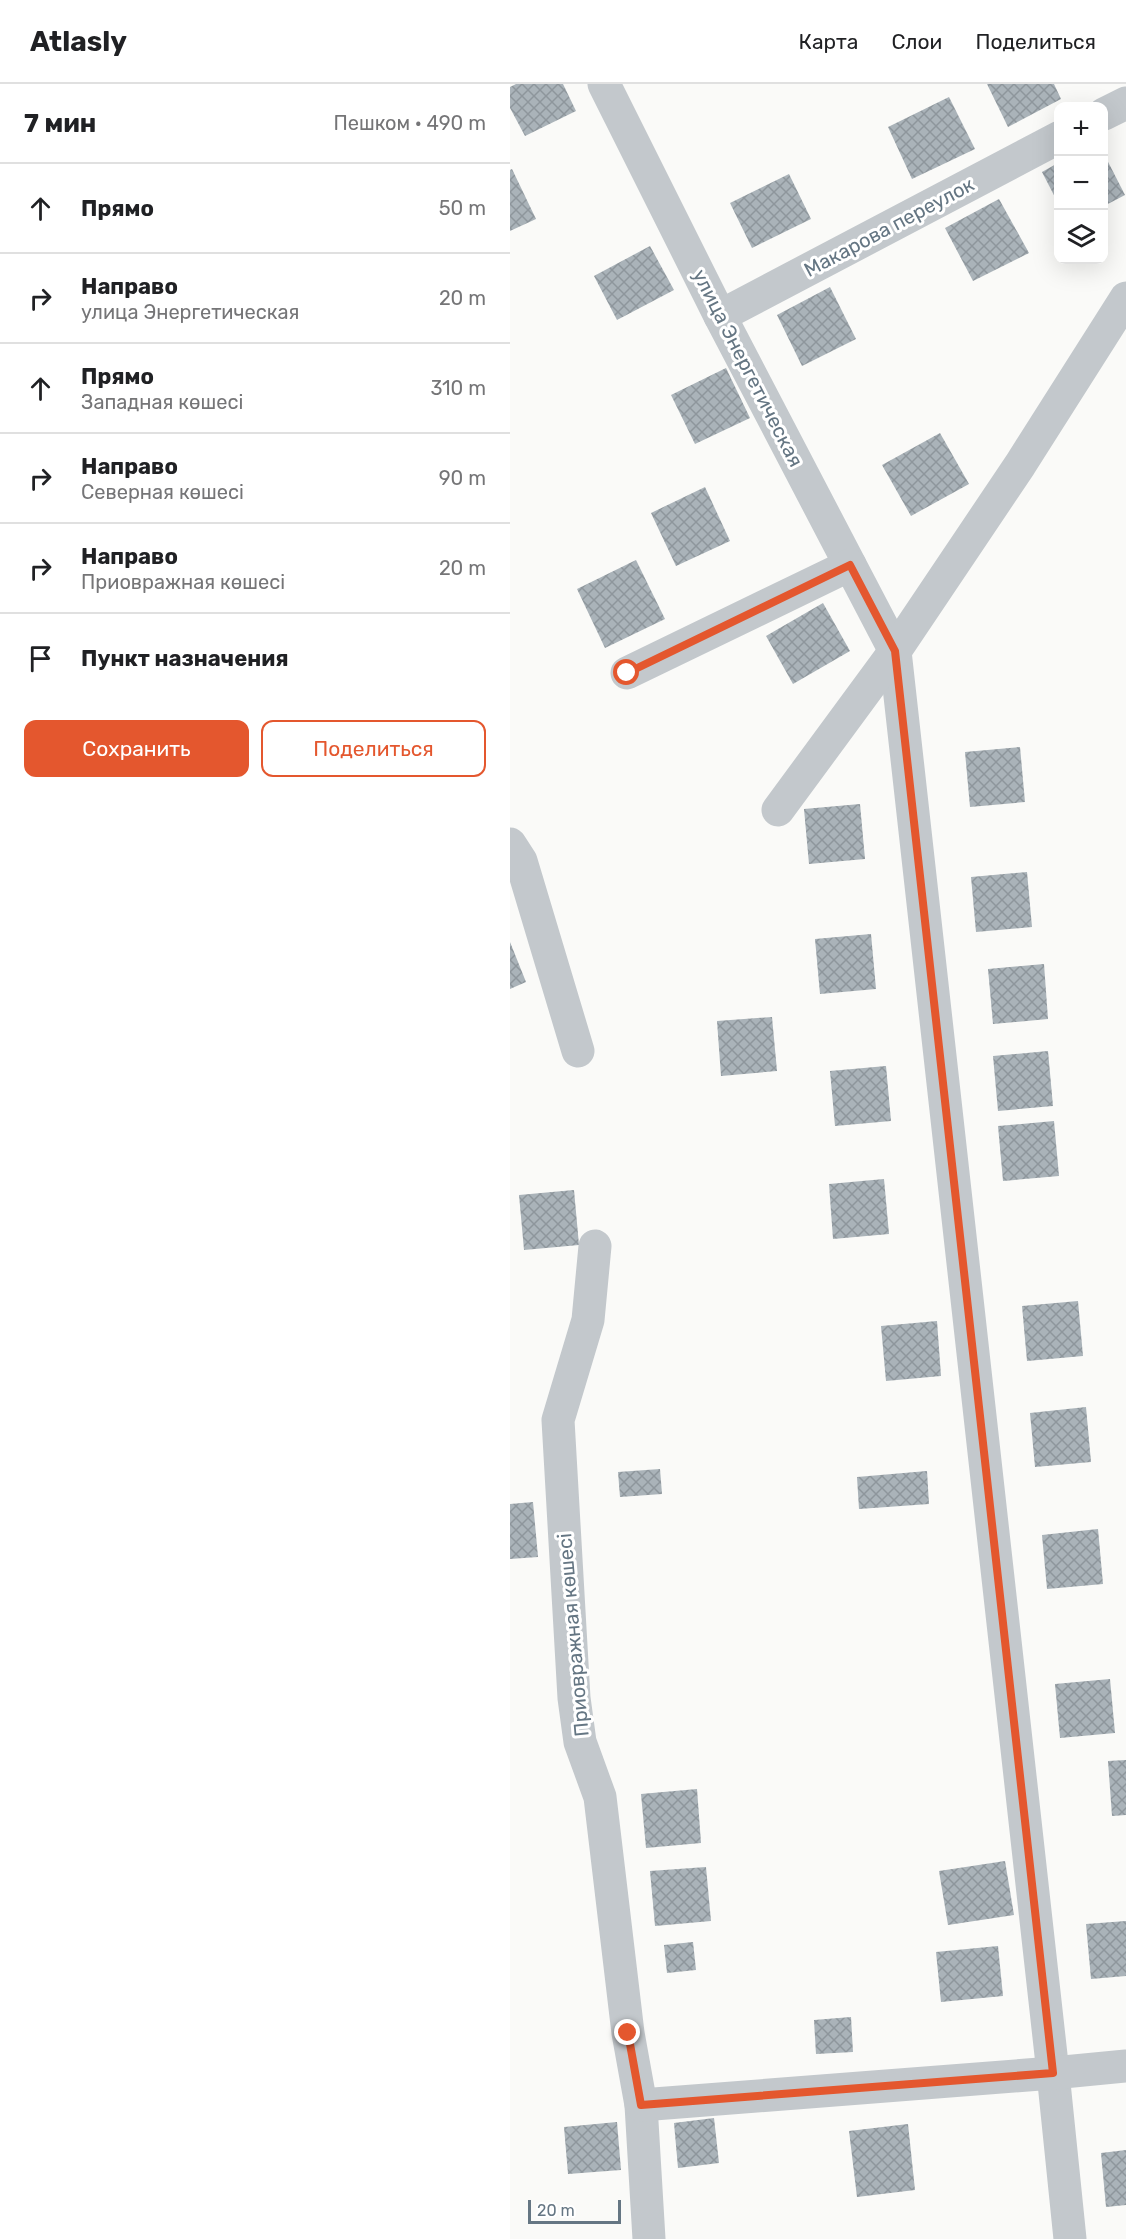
<!DOCTYPE html>
<html lang="ru">
<meta charset="utf-8">
<style>
:root{--surface:#fff;--page:#f6f6f6;--text:#202124;--muted:#757577;--line:#e0e0e0;--accent:#e4572e}
body{margin:0;font-family:Rubik,sans-serif;background:var(--page);color:var(--text)}
.controls{position:absolute;right:18px;top:18px;display:grid;overflow:hidden;border-radius:12px;box-shadow:0 6px 24px #0002}
.controls button{width:54px;height:54px;display:grid;place-items:center;padding:0;border:0;border-bottom:2px solid var(--line);background:var(--surface);color:var(--text);font:30px sans-serif}
.scale{position:absolute;left:18px;bottom:15px;width:93px;box-sizing:border-box;padding-left:6px;border:3px solid #657683;border-top:0;font-size:16px;line-height:21px;white-space:nowrap;color:#657683;-webkit-text-stroke:4px #fff;paint-order:stroke}
.stop{position:absolute;width:18px;height:18px;margin:-14px;border:4px solid #e4572e;border-radius:50%;background:#fff}
.stop.end{background:#e4572e;border-color:#fff;box-shadow:0 2px 6px #0008}
.list{margin:0;padding:0;list-style:none}
h2{display:flex;justify-content:space-between;align-items:center;height:78px;margin:0;padding:0 24px;font-size:26px}
h2 small{font-size:20px;font-weight:400;color:var(--muted)}
.list li{display:grid;grid-template-columns:39px 1fr auto;gap:18px;align-items:center;box-sizing:border-box;height:90px;padding:0 24px;border-top:2px solid var(--line)}
.list b{display:block;font-size:22px;white-space:nowrap}
.list p{margin:0;font-size:20px;white-space:nowrap;color:var(--muted)}
.list em{font-size:20px;font-style:normal;color:var(--muted)}
.actions{display:flex;gap:12px;padding:18px 24px}
.actions a{flex:1;padding:14px 0;border:2px solid var(--accent);border-radius:12px;text-align:center;font-size:21px;color:var(--accent)}
.actions .main{background:var(--accent);color:#fff}
.icon{flex:none;width:33px;height:33px;fill:none;stroke:currentColor;stroke-width:2;stroke-linecap:round;stroke-linejoin:round}
.map{position:relative;flex:none;width:616px;height:2155px;overflow:hidden}
header{display:flex;align-items:center;gap:36px;box-sizing:border-box;height:84px;padding:0 30px;background:var(--surface);border-bottom:2px solid var(--line)}
header strong{font-size:28px}
nav{display:flex;gap:33px;margin-inline-start:auto;font-size:21px}
main{display:flex}
aside{flex:1;background:var(--surface)}
.map>svg:first-child{display:block}
</style>
<header>
<strong>Atlasly</strong>
<nav><a>Карта</a><a>Слои</a><a>Поделиться</a></nav>
</header>
<main>
<aside>
<h2>7 мин<small>Пешком · 490 m</small></h2>
<ul class="list">
<li><svg class="icon" aria-label="ahead" viewBox="0 0 24 24"><path d="M12 20V5M6 11l6-6 6 6"/></svg><div><b>Прямо</b></div><em>50 m</em></li>
<li><svg class="icon" aria-label="right" viewBox="0 0 24 24"><path d="M7 20v-9h11M14 6l5 5-5 5"/></svg><div><b>Направо</b><p>улица Энергетическая</p></div><em>20 m</em></li>
<li><svg class="icon" aria-label="ahead" viewBox="0 0 24 24"><path d="M12 20V5M6 11l6-6 6 6"/></svg><div><b>Прямо</b><p>Западная көшесі</p></div><em>310 m</em></li>
<li><svg class="icon" aria-label="right" viewBox="0 0 24 24"><path d="M7 20v-9h11M14 6l5 5-5 5"/></svg><div><b>Направо</b><p>Северная көшесі</p></div><em>90 m</em></li>
<li><svg class="icon" aria-label="right" viewBox="0 0 24 24"><path d="M7 20v-9h11M14 6l5 5-5 5"/></svg><div><b>Направо</b><p>Приовражная көшесі</p></div><em>20 m</em></li>
<li><svg class="icon" aria-label="arrive" viewBox="0 0 24 24"><path d="M6 21V4h12l-3 4 3 4H6"/></svg><div><b>Пункт назначения</b></div></li>
</ul>
<div class="actions"><a class="main">Сохранить</a><a>Поделиться</a></div>
</aside>
<div class="map">
<svg width="616" height="2155" viewBox="0 0 616 2155">
<defs>
<pattern id="building-cross-hatch" width="8" height="8" patternUnits="userSpaceOnUse" patternTransform="scale(1.5)"><rect width="8" height="8" fill="#aab3b9"/><path d="M0 0l8 8M0 8l8-8" fill="none" stroke="#8e969c"/></pattern>
</defs>
<rect width="100%" height="100%" fill="#fafaf8"/>
<g fill="url(#building-cross-hatch)">
<polygon points="6,0 53,0 66,27 15,52 0,24 0,3"/>
<polygon points="477,0 544,0 551,15 498,43"/>
<polygon points="439,13 465,65 402,95 378,43"/>
<polygon points="594,70 615,111 594,122"/>
<polygon points="548,79 548,119 532,88"/>
<polygon points="2,85 26,135 0,147 0,86"/>
<polygon points="279,90 301,135 242,164 220,119"/>
<polygon points="489,115 519,169 463,197 435,144"/>
<polygon points="140,162 164,206 107,236 84,192"/>
<polygon points="320,203 346,255 292,282 267,231"/>
<polygon points="216,284 240,334 185,360 161,311"/>
<polygon points="430,349 459,400 401,432 372,381"/>
<polygon points="195,403 220,457 166,482 141,429"/>
<polygon points="126,476 155,535 95,564 67,505"/>
<polygon points="313,519 340,567 283,600 256,552"/>
<polygon points="510,663 515,718 460,723 455,668"/>
<polygon points="350,720 355,775 299,780 294,725"/>
<polygon points="517,788 522,843 466,848 461,793"/>
<polygon points="361,850 366,905 310,910 305,855"/>
<polygon points="0,858 16,898 0,905"/>
<polygon points="534,880 538,935 483,940 478,885"/>
<polygon points="262,933 267,987 211,992 207,937"/>
<polygon points="538,967 543,1022 488,1027 483,972"/>
<polygon points="376,982 381,1037 325,1042 320,987"/>
<polygon points="544,1037 549,1092 493,1097 488,1042"/>
<polygon points="374,1095 379,1150 323,1155 319,1100"/>
<polygon points="64,1106 69,1161 14,1166 9,1111"/>
<polygon points="568,1217 573,1272 517,1277 512,1222"/>
<polygon points="427,1237 431,1292 376,1297 371,1242"/>
<polygon points="576,1323 581,1378 525,1383 520,1329"/>
<polygon points="150,1385 152,1410 110,1413 108,1388"/>
<polygon points="417,1387 419,1420 349,1425 347,1393"/>
<polygon points="23,1418 28,1473 0,1475 0,1420"/>
<polygon points="588,1445 593,1500 537,1505 532,1451"/>
<polygon points="600,1595 605,1649 550,1654 545,1600"/>
<polygon points="616,1676 616,1731 602,1732 598,1677"/>
<polygon points="187,1705 191,1759 136,1764 131,1710"/>
<polygon points="495,1777 504,1831 438,1841 429,1787"/>
<polygon points="196,1783 201,1837 145,1842 140,1787"/>
<polygon points="616,1837 616,1892 581,1895 576,1840"/>
<polygon points="183,1858 186,1886 157,1889 154,1861"/>
<polygon points="488,1862 493,1912 431,1918 426,1868"/>
<polygon points="341,1933 343,1968 306,1970 304,1936"/>
<polygon points="204,2034 209,2079 168,2084 164,2039"/>
<polygon points="107,2038 111,2086 58,2090 54,2043"/>
<polygon points="398,2040 405,2106 347,2113 339,2047"/>
<polygon points="616,2066 616,2121 596,2123 591,2069"/>
</g>
<g fill="none" stroke-linecap="round" stroke-linejoin="round">
<g stroke="#c3c8cc" stroke-width="33">
<polyline points="94,0 210,232 385,567 543,1989 560,2155"/>
<polyline points="594,30 616,19"/>
<polyline points="210,232 548,54"/>
<polyline points="117,589 340,481"/>
<polyline points="268,726 385,567 510,381 616,214"/>
<polyline points="0,760 11,777 68,967"/>
<polyline points="85,1162 78,1236 48,1336 64,1614 70,1658 90,1713 118,1949 131,2021 139,2155"/>
<polyline points="131,2021 543,1989 616,1982"/>
</g>
</g>
<g fill="none" stroke-linecap="round" stroke-linejoin="round">
<polyline stroke="#e4572e" stroke-width="8" points="117,589 340,481 385,567 543,1989 131,2021 118,1949"/>
</g>
<g text-anchor="middle" stroke-width="6" stroke-linejoin="round" paint-order="stroke">
<g font-size="20" fill="#657683" stroke="#fff">
<text transform="translate(379 143) rotate(-28)" y="7">Макарова переулок</text>
<text transform="translate(238 284) rotate(63)" y="7">улица Энергетическая</text>
<text transform="translate(63 1551) rotate(-95)" y="7">Приовражная көшесі</text>
</g>
</g>
</svg>
<div class="controls">
<button>+</button>
<button>−</button>
<button><svg class="icon" aria-label="layers" viewBox="0 0 24 24"><path d="M12 4l9 5-9 5-9-5zM3 14l9 5 9-5"/></svg></button>
</div>
<div class="scale">20 m</div>
<div class="stop" style="left:117px;top:589px"></div>
<div class="stop end" style="left:118px;top:1949px"></div>
</div>
</main>
